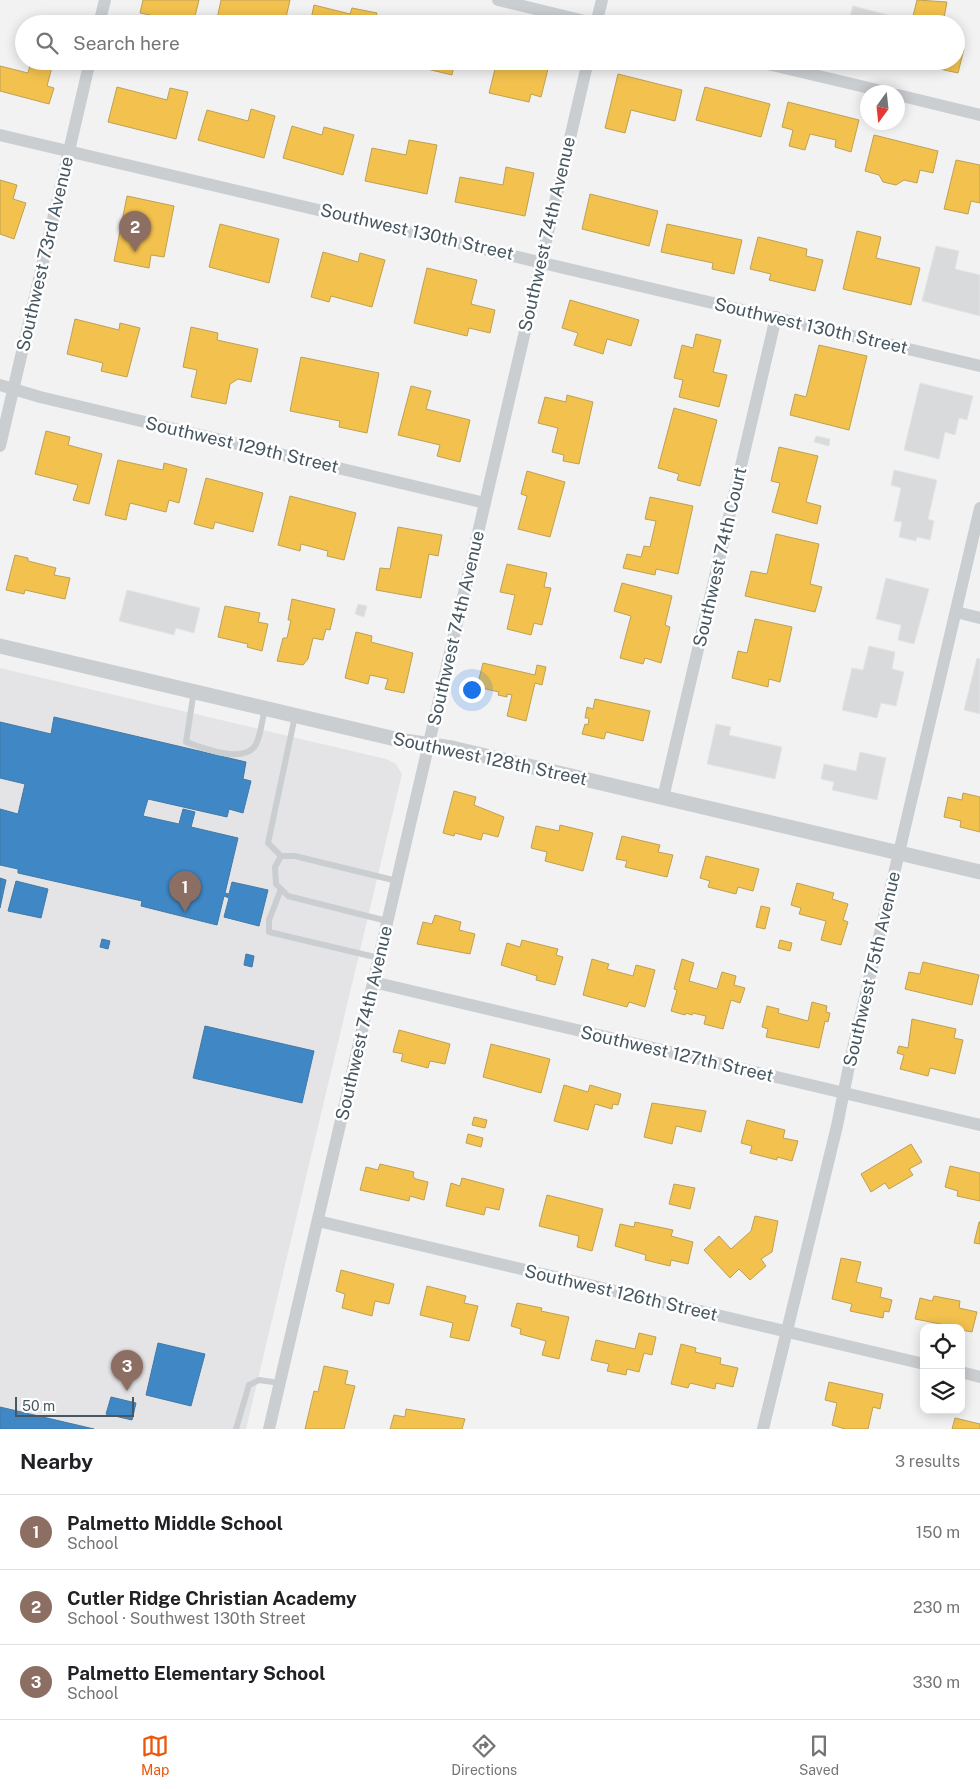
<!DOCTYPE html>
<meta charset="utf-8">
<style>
:root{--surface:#fff;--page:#f2f2f2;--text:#202124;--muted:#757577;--line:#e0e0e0;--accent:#ea580c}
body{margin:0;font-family:"Public Sans",sans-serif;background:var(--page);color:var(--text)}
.controls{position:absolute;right:15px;bottom:15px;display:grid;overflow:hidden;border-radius:10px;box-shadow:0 2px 12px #0003}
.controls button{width:45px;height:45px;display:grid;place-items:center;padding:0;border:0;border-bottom:1px solid var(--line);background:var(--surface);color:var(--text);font:25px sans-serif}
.compass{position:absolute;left:860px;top:85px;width:45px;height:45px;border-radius:50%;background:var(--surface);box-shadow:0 2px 12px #0003;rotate:195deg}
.scale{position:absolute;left:15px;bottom:12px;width:119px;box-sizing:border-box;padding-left:5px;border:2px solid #465761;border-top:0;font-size:14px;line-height:18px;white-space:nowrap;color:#465761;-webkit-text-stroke:4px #fff;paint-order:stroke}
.you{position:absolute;left:471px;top:689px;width:18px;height:18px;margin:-12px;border:4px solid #fff;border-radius:50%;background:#1a73e8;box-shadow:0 0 0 8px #1a73e833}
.badge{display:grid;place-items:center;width:32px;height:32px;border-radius:50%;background:var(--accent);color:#fff;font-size:16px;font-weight:700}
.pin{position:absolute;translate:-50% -41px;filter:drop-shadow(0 1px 2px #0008)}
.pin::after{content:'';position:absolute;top:26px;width:18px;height:15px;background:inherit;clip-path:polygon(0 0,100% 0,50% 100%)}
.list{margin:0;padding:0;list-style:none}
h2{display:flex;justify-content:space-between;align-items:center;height:65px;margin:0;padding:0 20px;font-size:21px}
h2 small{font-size:16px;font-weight:400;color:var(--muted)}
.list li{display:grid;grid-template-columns:32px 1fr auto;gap:15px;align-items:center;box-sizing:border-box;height:75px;padding:0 20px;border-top:1px solid var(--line)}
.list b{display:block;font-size:19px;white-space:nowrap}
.list p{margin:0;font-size:16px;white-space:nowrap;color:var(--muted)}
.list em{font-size:16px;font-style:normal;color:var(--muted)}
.icon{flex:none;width:28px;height:28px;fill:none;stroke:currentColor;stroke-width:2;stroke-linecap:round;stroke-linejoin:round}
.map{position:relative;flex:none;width:980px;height:1429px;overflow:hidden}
.search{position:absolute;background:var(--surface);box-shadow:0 2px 12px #0003;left:15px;right:15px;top:15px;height:55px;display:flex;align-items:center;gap:12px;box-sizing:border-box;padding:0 18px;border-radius:28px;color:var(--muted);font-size:19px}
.sheet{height:290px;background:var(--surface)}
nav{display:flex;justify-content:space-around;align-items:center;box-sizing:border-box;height:70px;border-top:1px solid var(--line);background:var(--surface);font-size:14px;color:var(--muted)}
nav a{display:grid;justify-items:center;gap:2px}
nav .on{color:var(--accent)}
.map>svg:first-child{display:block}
</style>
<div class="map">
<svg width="980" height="1429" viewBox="0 0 980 1429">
<rect width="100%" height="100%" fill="#f2f2f2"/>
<polygon fill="#e4e3e5" points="0,668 386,759 396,764 402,774 246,1429 0,1429"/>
<g fill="#f2c14e" stroke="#bea154">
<polygon points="143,0 199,0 193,24 140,13"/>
<polygon points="221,0 290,0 285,22 267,18 266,24 241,24 217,19"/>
<polygon points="917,0 947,2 943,23 948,24 911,24"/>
<polygon points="314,5 350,14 352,8 377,13 374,24 310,24"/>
<polygon points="402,16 436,24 400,24"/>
<polygon points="956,47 964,49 958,73 935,68 937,63 929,61 956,61"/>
<polygon points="31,61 53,63 47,86 54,88 49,104 0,91 0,66 28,73"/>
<polygon points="394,61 455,61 452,75"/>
<polygon points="497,61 550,61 541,97 531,94 529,102 489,93"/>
<polygon points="618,74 682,90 675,121 631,110 625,133 605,128"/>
<polygon points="117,87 167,100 170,88 188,92 176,139 108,122"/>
<polygon points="705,87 770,104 761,137 696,120"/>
<polygon points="788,102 859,120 851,152 835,147 836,140 810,134 805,150 789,146 793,130 782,127"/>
<polygon points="251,109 275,116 264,158 198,140 207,110 248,121"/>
<polygon points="292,126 322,135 324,127 354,135 343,175 283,158"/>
<polygon points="874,135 938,151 933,173 920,170 917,183 904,180 896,185 883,182 879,175 865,171"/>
<polygon points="409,140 437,145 427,194 365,181 372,148 406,155"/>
<polygon points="956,160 980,165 980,203 971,201 968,214 944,209"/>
<polygon points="506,167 534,173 525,216 455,202 460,177 503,185"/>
<polygon points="0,180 17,185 13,199 26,203 14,239 0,234"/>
<polygon points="590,194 658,211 649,246 582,229"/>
<polygon points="127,196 174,206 164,257 151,255 149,268 114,261"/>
<polygon points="220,224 279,239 269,283 209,267"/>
<polygon points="667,224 742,240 734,274 712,269 713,263 661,252"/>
<polygon points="857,231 881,237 876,258 920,268 911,305 843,289"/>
<polygon points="758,237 807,249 806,256 823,260 815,291 769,280 771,274 750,269"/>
<polygon points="323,252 358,262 360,253 385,260 372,307 331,296 329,302 311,297"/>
<polygon points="427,268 477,280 471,304 495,310 490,333 469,328 467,336 414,323"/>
<polygon points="570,300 639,320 631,346 607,339 603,354 574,345 578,333 562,328"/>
<polygon points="75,319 119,330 120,323 140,328 127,377 101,371 103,363 67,354"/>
<polygon points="191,327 218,333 217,340 258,349 251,382 238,379 230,384 226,404 191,397 197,370 183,367"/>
<polygon points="696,334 721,340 713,372 727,375 719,407 679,397 683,380 674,378 682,345 693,348"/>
<polygon points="819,345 867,356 849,430 790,415 795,394 806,397"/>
<polygon points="301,357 379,373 367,433 339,427 340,421 290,411"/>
<polygon points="411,386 431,391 426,409 470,420 460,462 437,456 440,445 398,435"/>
<polygon points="567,395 593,402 579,464 563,461 564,455 552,452 558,428 538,423 545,397 566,402"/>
<polygon points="674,408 717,420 700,486 677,480 679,474 658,468"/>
<polygon points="46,431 70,437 68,445 102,454 89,504 73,500 78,485 35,474"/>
<polygon points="779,447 818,456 806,502 821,506 817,524 772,512 780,483 771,481"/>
<polygon points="118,460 163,470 164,463 187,469 179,503 169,500 166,512 130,503 126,520 105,515"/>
<polygon points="527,471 565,482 550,537 518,529 527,496 521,494"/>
<polygon points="206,478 263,493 253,532 215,522 213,529 194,524"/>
<polygon points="290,496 356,513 344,560 327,556 328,551 301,544 300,551 278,545"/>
<polygon points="650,497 693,506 678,574 656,569 655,575 623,568 627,554 641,557 644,546 650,547 656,521 645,519"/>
<polygon points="398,527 442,535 438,556 429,554 421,598 376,590 380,568 390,569"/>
<polygon points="776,534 819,544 810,584 822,587 815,612 745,596 751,571 767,574"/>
<polygon points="15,555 28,558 28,561 56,568 54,575 70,578 65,599 25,590 24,594 6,590"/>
<polygon points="507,564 547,573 544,587 551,588 542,625 534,623 531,635 507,629 515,595 500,592"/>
<polygon points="622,583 672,596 665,625 670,627 661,663 645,658 643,664 620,658 631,616 614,611"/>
<polygon points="292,599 335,609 330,630 326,629 323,640 313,638 308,659 303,665 277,661 283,638 287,638 291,620 288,620"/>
<polygon points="225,606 260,613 258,622 268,624 262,651 247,647 248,644 218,637"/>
<polygon points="755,619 792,627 780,682 769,679 768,687 732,678 738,651 747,653"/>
<polygon points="356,632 372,636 371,642 413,653 404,693 385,689 388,679 370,675 368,684 345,678"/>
<polygon points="483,663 535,675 537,665 546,667 542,685 535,683 526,721 507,716 512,695 507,694 507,697 498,695 499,692 477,687"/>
<polygon points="595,699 650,711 643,741 606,732 604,739 582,734 585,724 588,725 589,718 585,718 587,707 593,709"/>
<polygon points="454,791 476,797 474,805 504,817 498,837 483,833 481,840 455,833 454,836 443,833"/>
<polygon points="963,793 980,797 980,832 960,827 961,821 944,817 948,797 962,800"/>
<polygon points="560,825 593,833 583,871 545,861 547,852 531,848 536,826 559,831"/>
<polygon points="622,836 660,845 658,852 673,855 667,877 625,867 627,861 616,859"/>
<polygon points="706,856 759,869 753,891 738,887 736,894 708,887 710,881 700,878"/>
<polygon points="797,883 834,893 832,899 848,904 843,920 848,922 841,945 821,940 826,921 799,914 801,908 791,905"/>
<polygon points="761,906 770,908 765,929 756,927"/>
<polygon points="435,915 461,922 459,930 475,934 470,954 417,944 423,922 432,924"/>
<polygon points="522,940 558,949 556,955 563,957 555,985 536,980 537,976 501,965 507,943 520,947"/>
<polygon points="780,940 792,943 790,951 778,948"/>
<polygon points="592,959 609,964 607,969 633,976 636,965 655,970 645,1007 629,1002 627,1007 583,995"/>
<polygon points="682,959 694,963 689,981 717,989 722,972 736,976 734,985 745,988 740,1003 731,1000 723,1029 704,1024 706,1016 693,1013 692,1015 686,1013 685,1015 671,1011 677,990 674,989"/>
<polygon points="923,962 979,975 972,1005 905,989 909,972 920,974"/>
<polygon points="812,1002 827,1006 826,1012 830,1013 828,1022 825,1021 819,1048 766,1037 768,1029 762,1027 767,1006 779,1009 778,1013 808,1021"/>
<polygon points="912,1019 956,1029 954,1038 963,1040 955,1074 930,1068 928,1076 900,1069 904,1055 897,1053 899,1046 908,1048"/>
<polygon points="399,1030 450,1044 445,1064 430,1061 428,1068 401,1061 403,1054 393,1052"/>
<polygon points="491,1044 550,1059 541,1093 483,1077"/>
<polygon points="564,1085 588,1092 590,1085 621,1094 618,1105 613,1104 612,1109 595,1104 588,1130 554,1121"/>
<polygon points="652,1103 706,1111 701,1132 676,1126 672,1144 644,1137"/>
<polygon points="474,1117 487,1120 485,1128 472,1125"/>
<polygon points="747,1120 785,1130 783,1138 798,1141 792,1161 777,1157 777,1160 750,1153 752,1146 741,1143"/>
<polygon points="468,1134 483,1138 481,1147 466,1143"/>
<polygon points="911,1144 922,1162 909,1169 913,1175 889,1189 885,1183 871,1192 861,1174"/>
<polygon points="380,1164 414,1172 413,1177 416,1179 428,1182 424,1200 410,1196 409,1201 360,1190 366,1167 378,1170"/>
<polygon points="950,1166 980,1173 980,1201 957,1196 958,1191 945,1187"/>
<polygon points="462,1178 504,1189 499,1210 486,1207 484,1215 446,1206 451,1183 460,1186"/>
<polygon points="674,1184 695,1188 690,1209 669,1204"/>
<polygon points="547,1195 603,1209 592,1251 577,1247 579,1236 539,1226"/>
<polygon points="755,1216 778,1221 772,1252 761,1259 766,1266 750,1280 739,1269 730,1278 704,1250 719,1236 731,1249 751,1231"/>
<polygon points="635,1222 673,1230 671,1236 693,1242 688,1264 671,1260 670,1266 645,1260 646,1255 615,1246 620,1224 634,1227"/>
<polygon points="979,1222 980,1222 980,1244 974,1243"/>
<polygon points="841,1258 861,1262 856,1282 882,1288 880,1297 892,1300 889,1312 884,1311 883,1318 850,1311 852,1304 832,1299"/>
<polygon points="341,1270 394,1284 389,1304 375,1301 372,1316 342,1308 345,1294 336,1291"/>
<polygon points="427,1286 466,1296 464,1303 478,1306 469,1341 450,1337 453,1323 420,1315"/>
<polygon points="934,1296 960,1301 959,1308 977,1312 972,1332 961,1330 961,1328 915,1319 920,1298 932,1301"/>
<polygon points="517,1303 542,1308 541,1311 569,1317 559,1359 542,1355 546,1341 520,1334 521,1329 511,1326"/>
<polygon points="639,1333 656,1337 652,1355 644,1353 639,1372 627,1369 626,1375 607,1371 609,1364 591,1360 596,1340 635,1349"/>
<polygon points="681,1344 696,1348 695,1352 721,1358 720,1364 738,1368 733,1387 716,1383 715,1389 690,1383 688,1388 671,1384"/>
<polygon points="324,1366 348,1371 345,1384 355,1386 344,1429 305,1429 314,1391 318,1392"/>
<polygon points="829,1382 883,1394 880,1409 873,1407 868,1429 845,1429 832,1425 837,1403 825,1400"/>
<polygon points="406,1409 465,1419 462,1429 390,1429 394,1415 405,1417"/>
<polygon points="955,1418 980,1424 980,1429 952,1429"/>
</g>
<g fill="#3f88c5" stroke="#4179a7">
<polygon points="54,717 246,762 243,779 251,781 243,813 229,809 227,817 148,799 143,816 179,824 183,809 195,812 191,827 238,838 225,893 229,894 232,882 268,890 259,926 224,917 229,898 224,896 217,925 141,906 142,901 18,873 18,869 0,865 0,809 18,814 25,784 0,778 0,722 51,734"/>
<polygon points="0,878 6,880 0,908"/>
<polygon points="16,881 48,889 41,918 8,911"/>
<polygon points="102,939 110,941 108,949 100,947"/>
<polygon points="246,954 254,956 252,967 244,965"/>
<polygon points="205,1026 314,1051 302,1103 193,1078"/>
<polygon points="158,1343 205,1354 191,1406 146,1395"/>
<polygon points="111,1397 136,1403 132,1420 106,1414"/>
<polygon points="0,1407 94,1429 0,1429"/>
</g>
<g fill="#d8dadb" stroke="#e3e4e5">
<polygon points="853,6 892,16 890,24 848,24"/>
<polygon points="823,17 846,24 821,24"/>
<polygon points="936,246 959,251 955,269 980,275 980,316 922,301"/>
<polygon points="920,383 973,396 967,420 959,418 955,435 945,432 939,459 904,450"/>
<polygon points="816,436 830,439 829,446 814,442"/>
<polygon points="894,470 937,480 928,519 934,521 930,540 917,537 916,541 899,537 902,522 894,521 901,488 891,485"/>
<polygon points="886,578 929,589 914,644 898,640 901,625 876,619"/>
<polygon points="127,590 200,608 194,633 176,628 174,635 119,621"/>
<polygon points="358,604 367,606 364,617 355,614"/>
<polygon points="869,646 895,652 892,669 904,672 896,706 881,703 877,718 842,710 852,668 863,670"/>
<polygon points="977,658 980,659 980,714 964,710"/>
<polygon points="716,724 731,727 729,735 782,747 775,779 707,764"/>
<polygon points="860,752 886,758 877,800 832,790 834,782 821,779 824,764 856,771"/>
</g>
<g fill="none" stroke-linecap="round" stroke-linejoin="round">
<g stroke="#cbced1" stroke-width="6">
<path d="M194,691L186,742C202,748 246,765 256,744C261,734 262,720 265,709"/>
<polyline points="281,856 268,843 295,716"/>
<polyline points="281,889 269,920 269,932 379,958"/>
<polyline points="387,921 288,896 276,884 275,867 281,856 295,856 397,881"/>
<polyline points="236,1429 249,1385 259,1380 280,1383"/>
</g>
<g stroke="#cbced1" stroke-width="12">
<polyline points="498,0 597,24"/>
<polyline points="99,24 105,0"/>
<polyline points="596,24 602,0"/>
<polyline points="755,61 886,92"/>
<polyline points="898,95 980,115"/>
<polyline points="0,135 980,366"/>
<polyline points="0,385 40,397 485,503"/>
<polyline points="0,446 90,61"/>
<polyline points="956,612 980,618"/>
<polyline points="663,798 776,317"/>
<polyline points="373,982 980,1125"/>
<polyline points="318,1221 924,1364"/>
<polyline points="961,1372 980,1377"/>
<polyline points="269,1429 588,61"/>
<polyline points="763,1429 837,1126 850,1061 980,508"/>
</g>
<polyline stroke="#cbced1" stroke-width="15" points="0,646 404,741 452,748 980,872"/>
</g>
<g text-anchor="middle" stroke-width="5" stroke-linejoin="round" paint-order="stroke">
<g font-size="18" fill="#465761" stroke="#fff">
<text transform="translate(417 232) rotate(13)" y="6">Southwest 130th Street</text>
<text transform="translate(547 234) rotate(-77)" y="6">Southwest 74th Avenue</text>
<text transform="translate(45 254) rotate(-77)" y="6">Southwest 73rd Avenue</text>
<text transform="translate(811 326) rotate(13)" y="6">Southwest 130th Street</text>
<text transform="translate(242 445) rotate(13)" y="6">Southwest 129th Street</text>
<text transform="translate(720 557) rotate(-77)" y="6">Southwest 74th Court</text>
<text transform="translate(456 628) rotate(-77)" y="6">Southwest 74th Avenue</text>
<text transform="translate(490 759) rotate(12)" y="6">Southwest 128th Street</text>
<text transform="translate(872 969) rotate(-77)" y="6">Southwest 75th Avenue</text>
<text transform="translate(364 1023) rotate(-77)" y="6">Southwest 74th Avenue</text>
<text transform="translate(677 1054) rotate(13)" y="6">Southwest 127th Street</text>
<text transform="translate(621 1293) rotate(13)" y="6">Southwest 126th Street</text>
</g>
</g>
</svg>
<div class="controls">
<button><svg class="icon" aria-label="locate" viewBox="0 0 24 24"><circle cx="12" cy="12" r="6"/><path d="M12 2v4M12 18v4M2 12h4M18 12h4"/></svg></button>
<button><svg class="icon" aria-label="layers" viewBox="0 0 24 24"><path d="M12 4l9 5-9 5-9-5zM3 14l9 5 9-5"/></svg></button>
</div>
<svg class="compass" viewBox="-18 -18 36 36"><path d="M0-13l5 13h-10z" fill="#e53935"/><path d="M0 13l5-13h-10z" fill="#757577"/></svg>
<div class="scale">50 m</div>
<div class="you"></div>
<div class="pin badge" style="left:185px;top:912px;background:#8d6e63">1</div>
<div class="pin badge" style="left:135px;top:252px;background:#8d6e63">2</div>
<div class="pin badge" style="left:127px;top:1391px;background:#8d6e63">3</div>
<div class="search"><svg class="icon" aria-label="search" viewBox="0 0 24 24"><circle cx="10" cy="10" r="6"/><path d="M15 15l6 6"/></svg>Search here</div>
</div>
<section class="sheet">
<h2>Nearby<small>3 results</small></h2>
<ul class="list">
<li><span class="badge" style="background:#8d6e63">1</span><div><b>Palmetto Middle School</b><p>School</p></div><em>150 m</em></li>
<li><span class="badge" style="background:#8d6e63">2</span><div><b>Cutler Ridge Christian Academy</b><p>School · Southwest 130th Street</p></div><em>230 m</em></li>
<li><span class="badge" style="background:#8d6e63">3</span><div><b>Palmetto Elementary School</b><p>School</p></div><em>330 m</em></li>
</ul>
</section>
<nav>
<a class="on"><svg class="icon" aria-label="map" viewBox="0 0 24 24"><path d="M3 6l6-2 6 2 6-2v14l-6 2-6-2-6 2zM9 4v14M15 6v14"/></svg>Map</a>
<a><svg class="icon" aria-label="directions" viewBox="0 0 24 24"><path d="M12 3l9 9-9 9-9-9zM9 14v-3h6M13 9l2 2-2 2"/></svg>Directions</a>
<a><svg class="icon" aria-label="saved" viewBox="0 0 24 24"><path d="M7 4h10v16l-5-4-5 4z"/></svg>Saved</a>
</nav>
